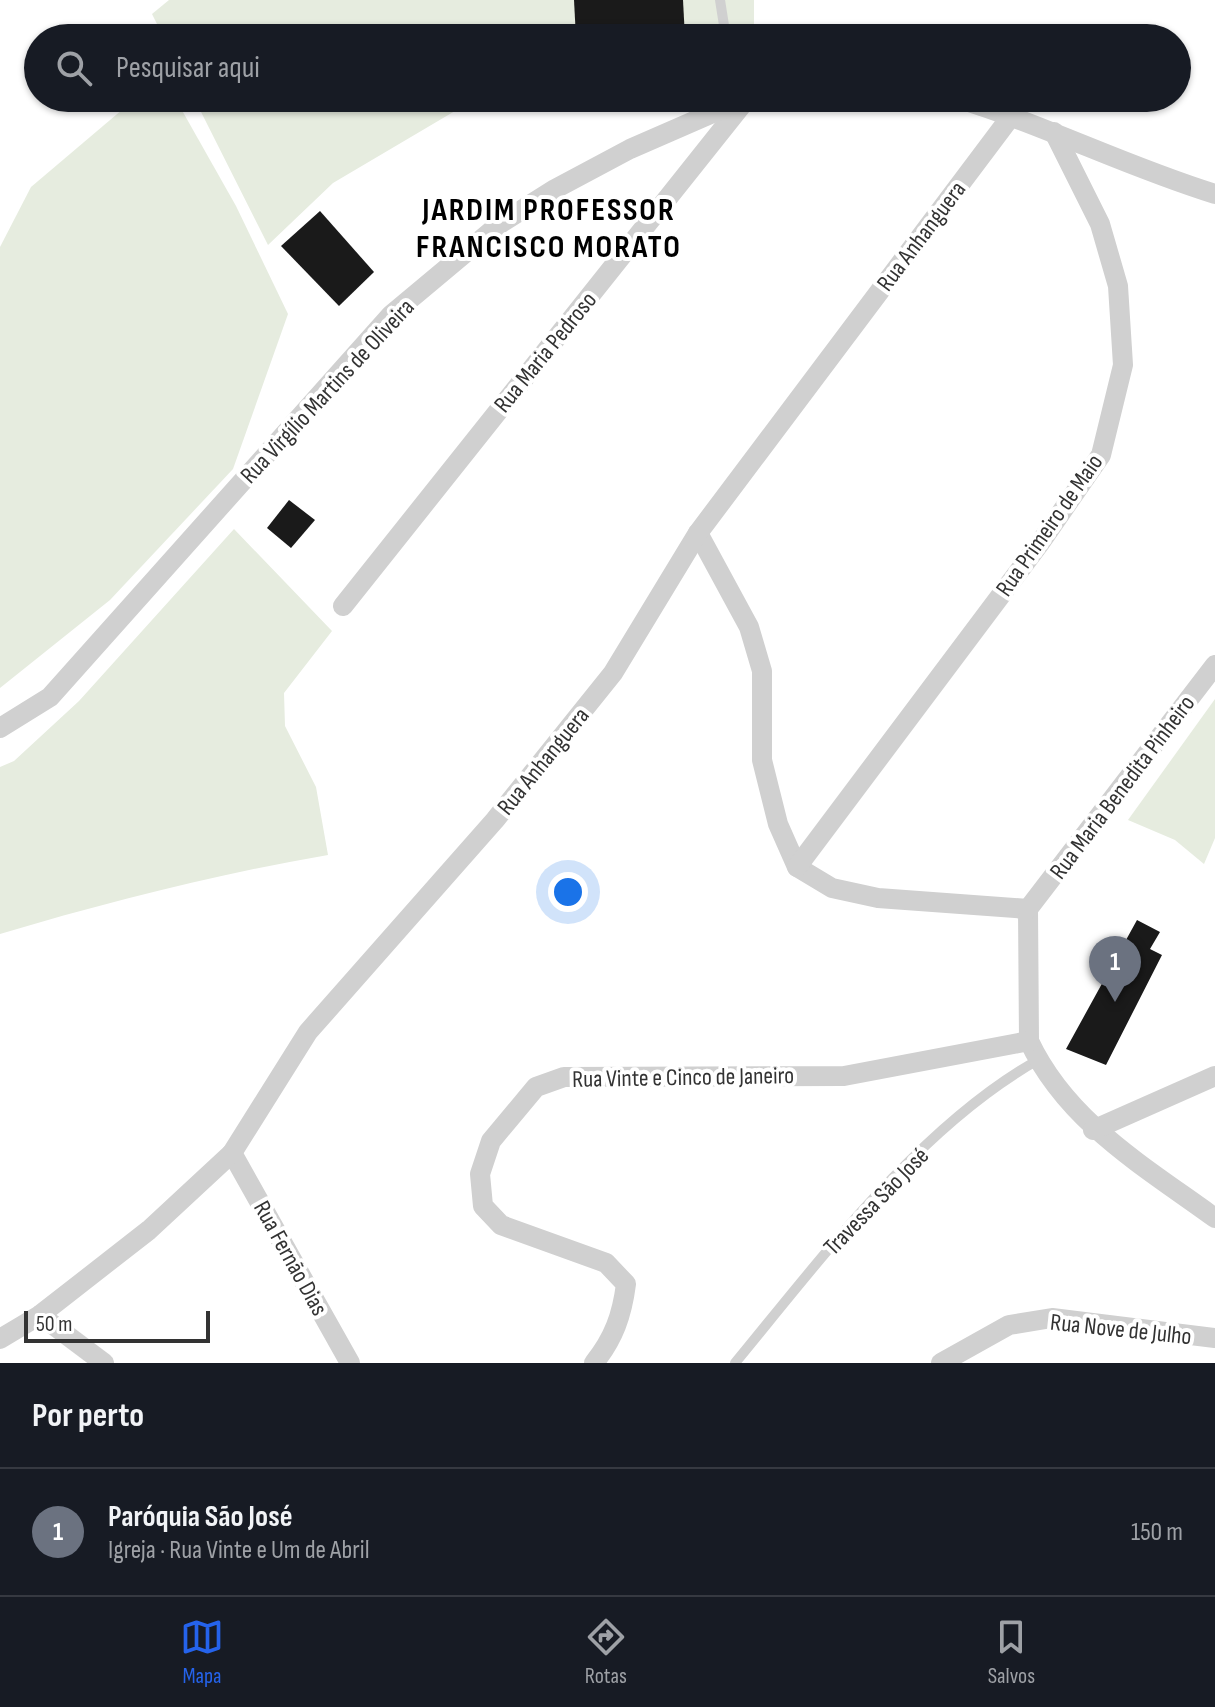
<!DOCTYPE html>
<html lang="pt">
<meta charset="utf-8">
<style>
:root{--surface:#171b24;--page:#20242c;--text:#f1f3f6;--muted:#9ea1a6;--line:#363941;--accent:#2563eb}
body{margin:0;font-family:"Sofia Sans Condensed",sans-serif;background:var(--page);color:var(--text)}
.scale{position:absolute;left:24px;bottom:20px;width:186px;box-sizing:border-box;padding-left:8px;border:4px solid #333;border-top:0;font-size:22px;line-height:28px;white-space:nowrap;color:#333;-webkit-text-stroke:6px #fff;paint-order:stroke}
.you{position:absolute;left:568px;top:892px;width:28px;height:28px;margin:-20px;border:6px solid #fff;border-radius:50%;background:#1a73e8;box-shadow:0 0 0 12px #1a73e833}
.badge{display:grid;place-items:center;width:52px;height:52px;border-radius:50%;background:var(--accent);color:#fff;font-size:26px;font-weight:700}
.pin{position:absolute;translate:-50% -66px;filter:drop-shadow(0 2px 4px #0008)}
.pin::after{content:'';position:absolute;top:42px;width:28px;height:24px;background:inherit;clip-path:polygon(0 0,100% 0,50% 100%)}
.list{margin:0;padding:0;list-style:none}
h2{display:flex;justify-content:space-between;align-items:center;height:104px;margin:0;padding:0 32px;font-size:34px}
h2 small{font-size:26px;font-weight:400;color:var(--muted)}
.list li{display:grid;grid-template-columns:52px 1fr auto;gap:24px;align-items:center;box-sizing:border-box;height:128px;padding:0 32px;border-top:2px solid var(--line)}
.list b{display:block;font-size:30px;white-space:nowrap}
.list p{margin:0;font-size:26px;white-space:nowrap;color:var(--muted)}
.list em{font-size:26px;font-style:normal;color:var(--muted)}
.icon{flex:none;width:44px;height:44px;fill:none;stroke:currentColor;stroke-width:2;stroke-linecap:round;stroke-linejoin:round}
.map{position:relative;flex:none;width:1215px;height:1363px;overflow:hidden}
.search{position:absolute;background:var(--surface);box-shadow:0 2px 6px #0004;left:24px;right:24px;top:24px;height:88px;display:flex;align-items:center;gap:20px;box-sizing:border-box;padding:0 28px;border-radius:44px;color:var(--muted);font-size:30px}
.sheet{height:232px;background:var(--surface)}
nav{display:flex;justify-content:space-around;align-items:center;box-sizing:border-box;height:112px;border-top:2px solid var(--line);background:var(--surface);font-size:22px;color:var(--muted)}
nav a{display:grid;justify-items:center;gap:4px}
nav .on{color:var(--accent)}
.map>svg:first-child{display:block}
</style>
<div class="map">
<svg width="1215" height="1363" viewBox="0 0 1215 1363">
<rect width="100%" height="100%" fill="#fff"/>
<g fill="#e6ecdf">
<polygon points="169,0 754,0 754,38 164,38 152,14"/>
<polygon points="136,98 175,98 236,206 288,314 233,469 110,600 0,688 0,247 31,187"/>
<polygon points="194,98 477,98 333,183 268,245"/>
<polygon points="586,98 674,98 646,110 593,112"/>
<path d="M234,529L332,631L284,693L285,726L316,787L328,855C217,874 108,902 0,934V767L14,761L79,701Z"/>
<polygon points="1215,699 1215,838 1204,864 1175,840 1128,820"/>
</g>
<g fill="#1a1a1a">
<polygon points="574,0 683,0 685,38 576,38"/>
<polygon points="320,211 374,272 339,306 281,246"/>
<polygon points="289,500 315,520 291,548 267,528"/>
<polygon points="1137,920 1160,932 1150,949 1162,955 1106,1065 1066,1049"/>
</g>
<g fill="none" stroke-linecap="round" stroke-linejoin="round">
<g stroke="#d0d0d0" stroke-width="10">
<polyline points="720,0 726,38"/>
<path d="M735,1363C820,1260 920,1126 1038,1060"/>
</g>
<g stroke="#d0d0d0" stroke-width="20">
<path d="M956,98C1045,125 1127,167 1215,194"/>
<polyline points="698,533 749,627 762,671 762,760 778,824 797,867 832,888 878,898 1028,909"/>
<polyline points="343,606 745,101"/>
<polyline points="0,728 50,697 391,315 501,223 555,189 630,149 747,98"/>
<polyline points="797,867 1040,543 1101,455 1123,365 1118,286 1100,224 1054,132"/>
<path d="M1028,909L1029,1041C1067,1122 1145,1167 1215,1218"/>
<polyline points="1028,909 1215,665"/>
<polyline points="1093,1130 1215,1076"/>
<polyline points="232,1153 350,1363"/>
<polyline points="40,1315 104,1363"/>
<polyline points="0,1339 40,1315 149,1230 232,1153 308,1032 495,820 613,673 698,533 1012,115"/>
<path d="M594,1363C614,1338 622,1315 626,1284L606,1263L501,1225L483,1206L480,1174L491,1141L536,1087L564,1077L844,1076L1029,1041"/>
<polyline points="941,1363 1009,1325 1052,1318 1215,1338"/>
</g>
</g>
<g text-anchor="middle" stroke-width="8" stroke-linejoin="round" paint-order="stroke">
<g font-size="24" fill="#333" stroke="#fff">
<text transform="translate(921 236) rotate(-53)" y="8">Rua Anhanguera</text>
<text transform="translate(545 352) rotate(-51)" y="8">Rua Maria Pedroso</text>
<text transform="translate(327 391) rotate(-47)" y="8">Rua Virgílio Martins de Oliveira</text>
<text transform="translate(1049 525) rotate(-55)" y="8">Rua Primeiro de Maio</text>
<text transform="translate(543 761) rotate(-51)" y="8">Rua Anhanguera</text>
<text transform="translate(1122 787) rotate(-53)" y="8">Rua Maria Benedita Pinheiro</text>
<text transform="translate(683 1077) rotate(-1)" y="8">Rua Vinte e Cinco de Janeiro</text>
<text transform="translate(876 1201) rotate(-46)" y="8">Travessa São José</text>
<text transform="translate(291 1258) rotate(61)" y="8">Rua Fernão Dias</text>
<text transform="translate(1121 1329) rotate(6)" y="8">Rua Nove de Julho</text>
</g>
<g font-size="32" font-weight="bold" letter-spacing="2" fill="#000" stroke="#fff">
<text x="549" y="220">JARDIM PROFESSOR<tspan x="549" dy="37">FRANCISCO MORATO</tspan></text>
</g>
</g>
</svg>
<div class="scale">50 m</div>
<div class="you"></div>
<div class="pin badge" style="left:1115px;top:1002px;background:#6b7280">1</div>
<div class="search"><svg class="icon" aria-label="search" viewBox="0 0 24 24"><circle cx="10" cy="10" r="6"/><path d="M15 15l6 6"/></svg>Pesquisar aqui</div>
</div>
<section class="sheet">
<h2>Por perto<small></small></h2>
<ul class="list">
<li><span class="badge" style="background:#6b7280">1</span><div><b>Paróquia São José</b><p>Igreja · Rua Vinte e Um de Abril</p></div><em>150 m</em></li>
</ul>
</section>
<nav>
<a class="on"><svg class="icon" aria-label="map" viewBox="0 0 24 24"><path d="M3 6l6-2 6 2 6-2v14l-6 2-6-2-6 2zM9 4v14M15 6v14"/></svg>Mapa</a>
<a><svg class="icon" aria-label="directions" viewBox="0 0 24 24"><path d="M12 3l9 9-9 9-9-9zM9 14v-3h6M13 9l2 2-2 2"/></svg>Rotas</a>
<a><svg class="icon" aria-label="saved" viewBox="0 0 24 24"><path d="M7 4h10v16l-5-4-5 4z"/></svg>Salvos</a>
</nav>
